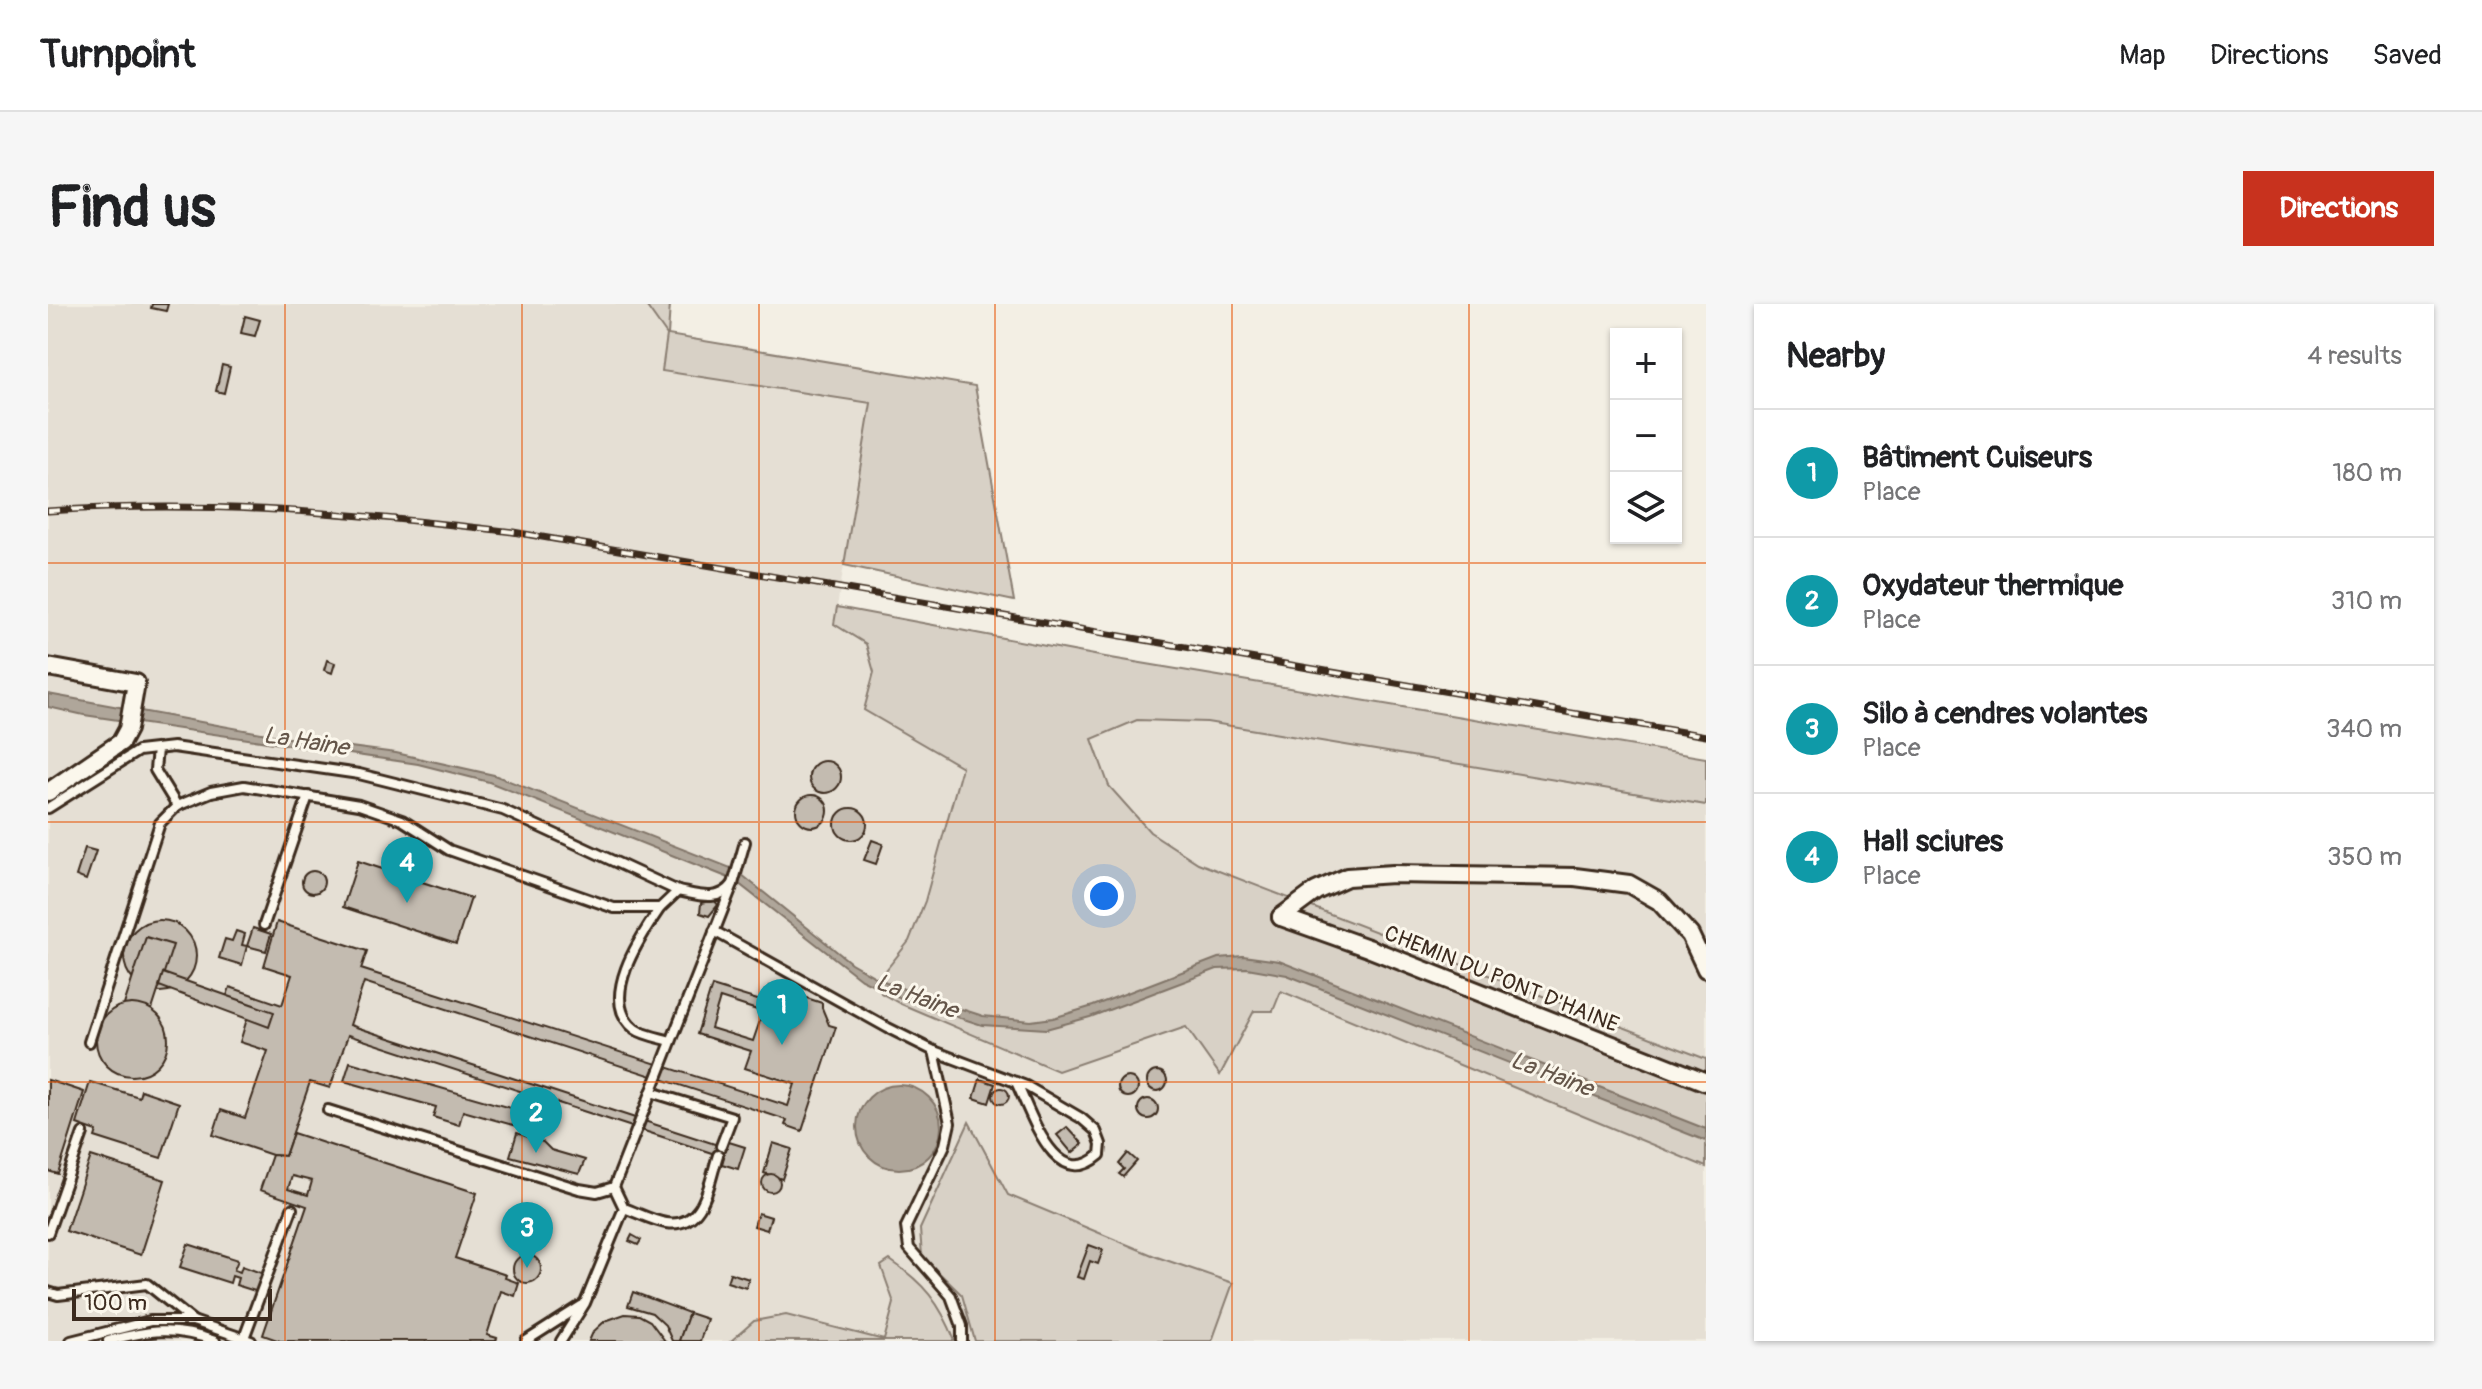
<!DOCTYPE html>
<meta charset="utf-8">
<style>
:root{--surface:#fff;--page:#f6f6f6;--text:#202124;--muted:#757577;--line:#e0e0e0;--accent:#c8321e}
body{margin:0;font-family:Pangolin,sans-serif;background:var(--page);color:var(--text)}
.controls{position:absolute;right:24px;top:24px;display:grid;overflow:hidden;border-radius:0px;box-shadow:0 2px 6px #0004}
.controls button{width:72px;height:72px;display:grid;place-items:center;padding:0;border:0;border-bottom:2px solid var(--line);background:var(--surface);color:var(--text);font:40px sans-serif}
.scale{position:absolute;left:24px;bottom:20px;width:200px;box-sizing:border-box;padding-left:8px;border:4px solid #3b2a1e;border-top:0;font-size:22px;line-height:28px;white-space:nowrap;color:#3b2a1e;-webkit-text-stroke:6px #fbf7ec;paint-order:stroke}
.you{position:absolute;left:1056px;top:592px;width:28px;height:28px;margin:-20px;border:6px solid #fff;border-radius:50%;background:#1a73e8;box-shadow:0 0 0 12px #1a73e833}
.badge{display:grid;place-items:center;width:52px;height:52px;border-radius:50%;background:var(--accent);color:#fff;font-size:26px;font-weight:700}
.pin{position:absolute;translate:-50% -66px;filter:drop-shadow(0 2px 4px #0008)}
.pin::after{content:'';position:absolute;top:42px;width:28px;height:24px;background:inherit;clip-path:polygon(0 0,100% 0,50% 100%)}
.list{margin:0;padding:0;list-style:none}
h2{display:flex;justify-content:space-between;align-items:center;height:104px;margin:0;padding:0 32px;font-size:34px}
h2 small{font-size:26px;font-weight:400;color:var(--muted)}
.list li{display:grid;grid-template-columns:52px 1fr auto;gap:24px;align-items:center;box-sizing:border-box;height:128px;padding:0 32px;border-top:2px solid var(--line)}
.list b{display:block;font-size:30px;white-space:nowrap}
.list p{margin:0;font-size:26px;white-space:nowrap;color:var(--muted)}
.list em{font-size:26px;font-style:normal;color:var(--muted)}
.icon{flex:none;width:44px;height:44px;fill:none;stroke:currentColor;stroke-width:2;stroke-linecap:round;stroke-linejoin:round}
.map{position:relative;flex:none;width:1658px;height:1037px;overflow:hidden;border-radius:0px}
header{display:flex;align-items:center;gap:48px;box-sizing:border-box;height:112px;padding:0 40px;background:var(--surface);border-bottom:2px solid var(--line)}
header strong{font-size:38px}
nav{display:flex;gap:44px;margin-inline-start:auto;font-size:28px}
.intro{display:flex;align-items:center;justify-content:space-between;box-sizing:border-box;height:192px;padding:0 48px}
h1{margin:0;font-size:56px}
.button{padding:20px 36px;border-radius:0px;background:var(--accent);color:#fff;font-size:28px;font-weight:700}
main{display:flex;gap:48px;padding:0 48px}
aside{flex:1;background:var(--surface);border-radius:0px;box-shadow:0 2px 6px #0004}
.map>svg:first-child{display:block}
</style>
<header>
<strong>Turnpoint</strong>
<nav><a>Map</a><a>Directions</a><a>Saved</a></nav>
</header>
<div class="intro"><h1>Find us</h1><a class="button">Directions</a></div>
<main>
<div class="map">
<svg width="1658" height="1037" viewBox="0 0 1658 1037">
<rect width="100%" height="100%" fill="#f3efe4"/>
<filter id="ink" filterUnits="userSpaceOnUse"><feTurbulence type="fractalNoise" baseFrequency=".0125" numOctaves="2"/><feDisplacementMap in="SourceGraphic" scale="16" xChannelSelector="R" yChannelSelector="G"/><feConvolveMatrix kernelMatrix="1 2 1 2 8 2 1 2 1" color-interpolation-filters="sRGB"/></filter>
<g filter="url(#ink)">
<path fill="#e5dfd4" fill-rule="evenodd" d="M0,0H597L619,31L614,67L823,99L789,303L1057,353L1658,454V1037H0ZM818,340L953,395L883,577L914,462L816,406L826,368ZM861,637L1206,707L1172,771L1138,722L1010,767Z"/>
<g fill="#d8d1c6" stroke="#8a7e72" stroke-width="2">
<polygon points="597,0 622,0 620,31 927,82 966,297 796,261 823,99 614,67 619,31"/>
<polygon points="789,303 1057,353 1658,454 1658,501 1159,418 1089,416 1044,435 1061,482 1102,528 1150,559 1658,755 1658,863 1233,687 1225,707 1206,707 1172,771 1138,723 1010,767 851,699 833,689 831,675 861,637 877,597 914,463 816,406 826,368 818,340 786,320"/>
<polygon points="921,818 960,891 1109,953 1185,979 1164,1037 927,1037 914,991 874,952 872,925"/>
<path d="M842,956C876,979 892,999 907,1037H683L706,1017L738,1011L836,1036L846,999L833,962Z"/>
</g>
<g fill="#afa69a" stroke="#817468" stroke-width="2">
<polygon points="0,390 257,437 348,449 446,471 688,566 803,659 831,675 873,692 935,712 983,717 1005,714 1045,702 1170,654 1195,652 1231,657 1658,825 1658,837 1239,671 1199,664 1169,665 1042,713 998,725 934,721 857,696 813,675 686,576 441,478 370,460 36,411 0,403"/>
<circle cx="851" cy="823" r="42"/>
</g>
<g fill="#c3bbb0" stroke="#3b2a1e" stroke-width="2" fill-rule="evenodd">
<polygon points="104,0 120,0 118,7 103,4"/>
<polygon points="197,12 212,16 207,32 193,29"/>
<polygon points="174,61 182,63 176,89 168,87"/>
<polygon points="279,356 287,359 284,369 276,366"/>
<circle cx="777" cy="473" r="16"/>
<circle cx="764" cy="507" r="16"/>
<circle cx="803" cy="520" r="16"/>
<polygon points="824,536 835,540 828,560 816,556"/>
<polygon points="37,544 48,547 38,576 28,572"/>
<polygon points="310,557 423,594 408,640 295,603"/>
<circle cx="265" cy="578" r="11"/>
<polygon points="666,596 670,601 661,612 652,609 653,599"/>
<circle cx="112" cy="652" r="36"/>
<path d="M229,618L319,647L313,665L740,802L747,780L697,764L703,747L649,730L664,682L716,698L722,682L774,699V704L781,721L788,723L754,827L737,821L739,816L316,678L302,721L679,844L681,838L697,843L690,865L674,860L676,853L498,795L492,811L481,808L487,792L300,731L282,784L262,778L237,852L224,851L165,831L173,806L197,814L220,747L192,738L202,705L177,697L182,683L234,701L244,671L216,662ZM672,694L715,708L705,737L663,724Z"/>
<polygon points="205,624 223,630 218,647 199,642"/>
<polygon points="188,627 197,630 194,641 199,642 194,661 171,654 177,635 184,637"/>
<polygon points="98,633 125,641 87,758 60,750"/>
<polygon points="115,669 226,708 221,723 111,682"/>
<circle cx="84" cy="736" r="36"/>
<polygon points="302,758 483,810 479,825 415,807 411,821 385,813 388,803 296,777"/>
<circle cx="1109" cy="777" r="10"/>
<circle cx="1080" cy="783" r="10"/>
<polygon points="932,775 947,780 941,799 926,794"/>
<polygon points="0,776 36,788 10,870 0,867"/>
<polygon points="42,778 91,793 93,786 131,799 113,854 47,833 49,827 29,820"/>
<circle cx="953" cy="792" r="8"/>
<circle cx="1100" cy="805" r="10"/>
<polygon points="1019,823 1035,840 1024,849 1009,831"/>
<path d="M245,829L429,889L407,954L458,971L457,974L471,979L467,992L453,987L439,1031L449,1034L448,1037H232L215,1031L259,902L212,886L224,851L237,852ZM244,872L264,877L260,891L240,885Z"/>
<polygon points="469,829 495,838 503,846 537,856 531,870 462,852"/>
<polygon points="725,839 744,845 734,875 716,869"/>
<polygon points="1080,849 1089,857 1075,873 1071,870 1076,865 1071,860"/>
<polygon points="43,852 117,876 93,951 18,927"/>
<circle cx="723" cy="879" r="9"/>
<polygon points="710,909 723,913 719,926 706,922"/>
<polygon points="584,931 593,936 590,941 581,937"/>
<polygon points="140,940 190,956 186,966 192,968 194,962 216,970 210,988 188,981 190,974 184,972 182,979 132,963"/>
<polygon points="1041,941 1055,946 1050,960 1042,957 1036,975 1029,973"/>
<circle cx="479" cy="965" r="14"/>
<polygon points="682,969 701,975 698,984 679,978"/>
<polygon points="585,988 641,1009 631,1037 624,1037 617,1021 604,1009 580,1002"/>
<polygon points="641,1009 659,1015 652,1037 631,1037"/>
<polygon points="577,1010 591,1011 602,1017 617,1037 541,1037 545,1028 557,1017"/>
</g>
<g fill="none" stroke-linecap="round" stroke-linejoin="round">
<defs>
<g id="lane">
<polyline points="109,445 107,466 129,502"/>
<path d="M0,504L90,447L125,443L311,470L455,506L630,587C650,591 671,599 685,580"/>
<path d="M612,604C593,632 549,696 587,725C595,731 613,734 623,737"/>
<polyline points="216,621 260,492"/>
<polyline points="666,627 840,724 886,747 902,819 897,841 858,923 861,944 903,992 914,1022 914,1037"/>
<polyline points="41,738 112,519 129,502 163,488 196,482 311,501 354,516 401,546 566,604 612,604 630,587"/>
<path d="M886,747L978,782L1033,814L1048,827L1053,840L1052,851C1007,890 983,808 968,778"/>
<polyline points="603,788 684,813 673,842"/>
<polyline points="280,806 531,885 549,888 566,883"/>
<path d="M576,904C590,909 605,917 618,919C657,925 661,878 670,851"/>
<polyline points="0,929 35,829"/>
<polyline points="0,988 10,991 99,980 145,1017"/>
<polyline points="196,1034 244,905"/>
<polyline points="23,1037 102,1017 145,1017 203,1037"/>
<path d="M60,1037C101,1026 126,1022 167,1037"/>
<polyline points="478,1037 533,1002"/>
<polyline points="513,1037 537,999 576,904 566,883 685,580 697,538"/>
</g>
<g id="street">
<polyline points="0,363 88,379 80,425 73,438 0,488"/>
<polyline points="1233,613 1268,587 1299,573 1345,570 1527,573 1581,580 1611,597 1642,631 1658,665"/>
<polyline points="1233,613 1320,644 1658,778"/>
</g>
</defs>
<use href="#lane" stroke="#3b2a1e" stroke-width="14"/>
<use href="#street" stroke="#3b2a1e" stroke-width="22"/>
<use href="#lane" stroke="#fbf7ec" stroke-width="8"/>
<use href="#street" stroke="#fbf7ec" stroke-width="16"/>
<defs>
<path id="rail" d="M0,207C156,196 311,209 465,228L1658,432"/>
</defs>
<use href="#rail" stroke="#3b2a1e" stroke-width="7"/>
<use href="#rail" stroke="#fbf7ec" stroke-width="4" stroke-dasharray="12" stroke-linecap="butt"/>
</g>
</g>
<path fill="none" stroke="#e8590c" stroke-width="2" stroke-opacity="0.55" d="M237,0V1037M474,0V1037M711,0V1037M947,0V1037M1184,0V1037M1421,0V1037M0,259H1658M0,518H1658M0,778H1658"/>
<g text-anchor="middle" stroke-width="6" stroke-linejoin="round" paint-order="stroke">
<g font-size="22" fill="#3b2a1e" stroke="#fbf7ec">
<text transform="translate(1454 674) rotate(22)" y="8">CHEMIN DU PONT D'HAINE</text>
</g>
<g font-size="24" font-style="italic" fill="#645549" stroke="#fbf7ec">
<text transform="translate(258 437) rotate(9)" y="8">La Haine</text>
<text transform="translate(869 692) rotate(21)" y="8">La Haine</text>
<text transform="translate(1504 770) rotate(21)" y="8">La Haine</text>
</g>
</g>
</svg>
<div class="controls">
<button>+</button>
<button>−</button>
<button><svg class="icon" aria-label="layers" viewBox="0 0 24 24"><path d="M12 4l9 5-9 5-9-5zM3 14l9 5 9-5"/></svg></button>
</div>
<div class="scale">100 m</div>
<div class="you"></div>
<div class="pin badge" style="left:734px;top:741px;background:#0f9aa8">1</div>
<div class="pin badge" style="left:488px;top:849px;background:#0f9aa8">2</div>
<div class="pin badge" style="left:479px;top:964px;background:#0f9aa8">3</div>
<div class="pin badge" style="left:359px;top:599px;background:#0f9aa8">4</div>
</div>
<aside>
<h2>Nearby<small>4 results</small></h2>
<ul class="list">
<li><span class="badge" style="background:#0f9aa8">1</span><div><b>Bâtiment Cuiseurs</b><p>Place</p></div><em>180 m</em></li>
<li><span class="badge" style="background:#0f9aa8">2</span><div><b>Oxydateur thermique</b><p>Place</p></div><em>310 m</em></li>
<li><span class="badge" style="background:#0f9aa8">3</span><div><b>Silo à cendres volantes</b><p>Place</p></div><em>340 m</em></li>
<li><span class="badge" style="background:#0f9aa8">4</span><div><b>Hall sciures</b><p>Place</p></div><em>350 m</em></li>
</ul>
</aside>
</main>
